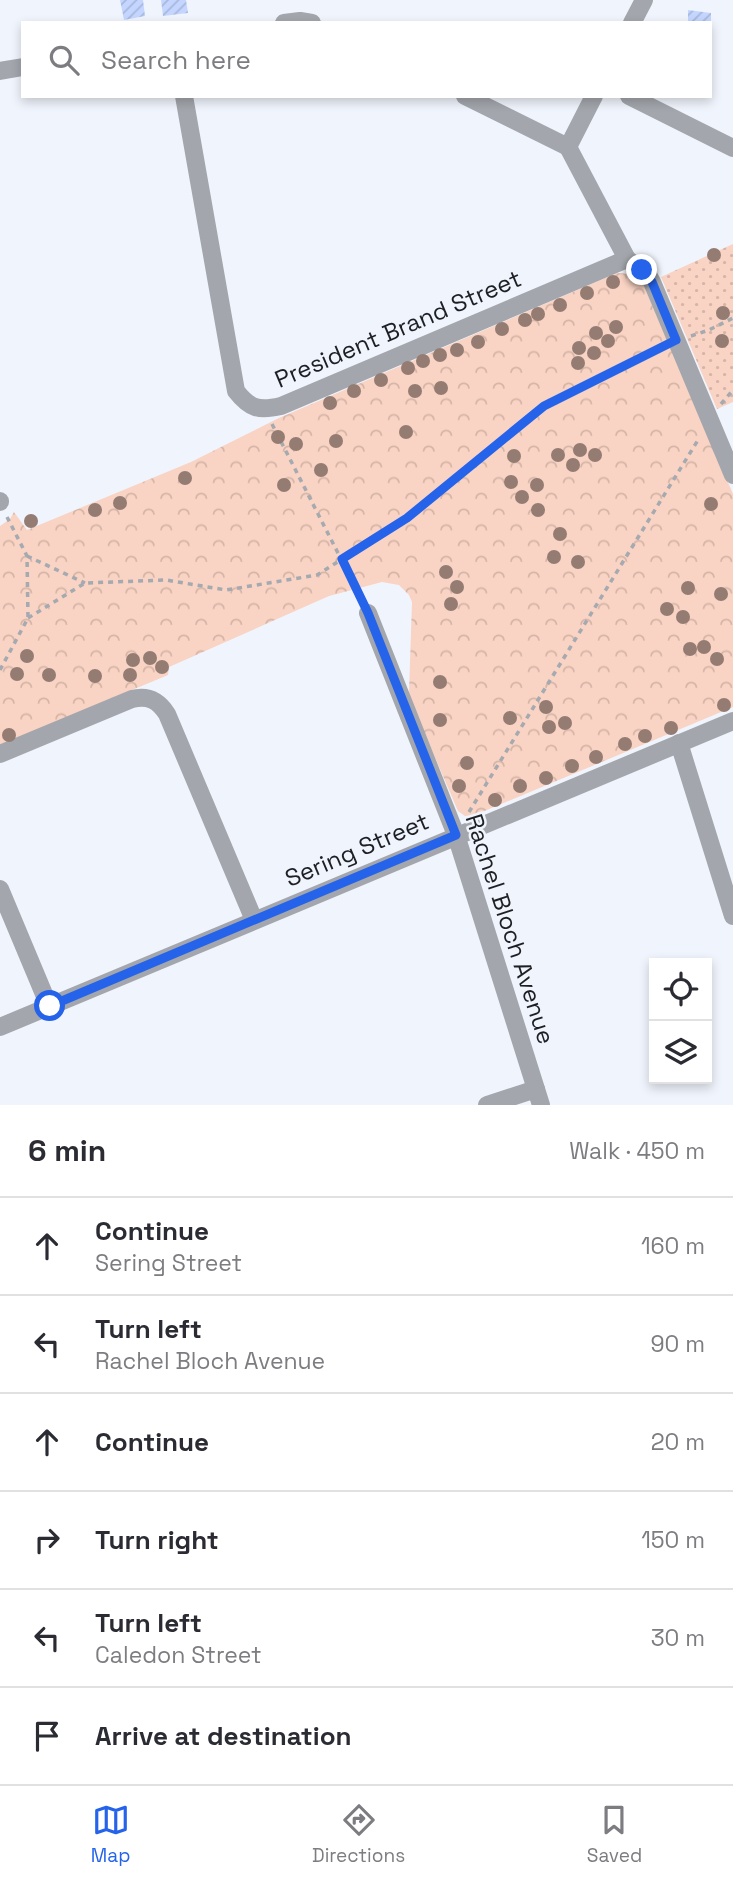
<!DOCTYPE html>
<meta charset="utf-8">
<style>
:root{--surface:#fff;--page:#f2f2f3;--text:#2b2b33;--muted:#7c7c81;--line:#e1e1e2;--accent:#2563eb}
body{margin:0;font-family:"Space Grotesk",sans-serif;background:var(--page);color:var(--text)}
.controls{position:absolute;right:21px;bottom:21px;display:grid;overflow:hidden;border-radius:0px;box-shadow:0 4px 10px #0003}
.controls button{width:63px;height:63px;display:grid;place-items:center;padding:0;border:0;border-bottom:2px solid var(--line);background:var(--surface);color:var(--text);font:35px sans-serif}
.stop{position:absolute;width:21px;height:21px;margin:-16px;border:5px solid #2563eb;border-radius:50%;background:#fff}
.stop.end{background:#2563eb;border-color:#fff;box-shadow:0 2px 7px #0008}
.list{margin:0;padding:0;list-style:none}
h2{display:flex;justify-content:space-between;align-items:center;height:91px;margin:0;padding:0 28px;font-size:30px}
h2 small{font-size:23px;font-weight:400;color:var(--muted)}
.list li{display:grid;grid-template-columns:46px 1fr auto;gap:21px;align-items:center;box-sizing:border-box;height:98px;padding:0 28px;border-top:2px solid var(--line)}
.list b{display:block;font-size:26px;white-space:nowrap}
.list p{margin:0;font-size:23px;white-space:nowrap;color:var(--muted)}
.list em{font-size:23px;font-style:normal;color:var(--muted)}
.icon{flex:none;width:38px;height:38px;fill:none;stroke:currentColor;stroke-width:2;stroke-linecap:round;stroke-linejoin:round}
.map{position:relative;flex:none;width:733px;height:1105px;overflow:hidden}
.search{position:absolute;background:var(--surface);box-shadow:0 4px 10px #0003;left:21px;right:21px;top:21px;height:77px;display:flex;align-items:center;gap:18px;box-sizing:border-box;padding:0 24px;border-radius:0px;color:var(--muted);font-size:26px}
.sheet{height:679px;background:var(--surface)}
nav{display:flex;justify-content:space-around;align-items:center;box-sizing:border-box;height:98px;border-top:2px solid var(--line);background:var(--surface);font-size:19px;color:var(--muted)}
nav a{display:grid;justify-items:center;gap:4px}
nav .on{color:var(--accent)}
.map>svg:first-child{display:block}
</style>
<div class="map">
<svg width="733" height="1105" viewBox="0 0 733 1105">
<defs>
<pattern id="grass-dots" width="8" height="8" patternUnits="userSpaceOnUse" patternTransform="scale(1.75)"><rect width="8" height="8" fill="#f9d3c3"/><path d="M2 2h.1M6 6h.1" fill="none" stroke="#d5b5a7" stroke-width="1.8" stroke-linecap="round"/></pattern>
<pattern id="park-crowns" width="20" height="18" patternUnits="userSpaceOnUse" patternTransform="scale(1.75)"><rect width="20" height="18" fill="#f9d3c3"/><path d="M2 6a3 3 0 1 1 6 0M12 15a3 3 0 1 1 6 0" fill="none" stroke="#d5b5a7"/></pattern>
<pattern id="building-hatch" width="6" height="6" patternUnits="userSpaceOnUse" patternTransform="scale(1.75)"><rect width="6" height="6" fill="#c4d6ff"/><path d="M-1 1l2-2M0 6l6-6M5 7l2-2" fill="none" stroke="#a8b7da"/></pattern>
</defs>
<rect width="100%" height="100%" fill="#f0f4fc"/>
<polygon fill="url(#grass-dots)" points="733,244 733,402 717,409 661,277"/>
<polygon fill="url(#park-crowns)" points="617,273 633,274 644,286 733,494 733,707 475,815 465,816 458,811 413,706 409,693 412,602 409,595 399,585 382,582 329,596 169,667 168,675 0,745 0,526 10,519 14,512 27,530 191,462 279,418"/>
<g fill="url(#building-hatch)">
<polygon points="120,0 143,0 145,16 124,20"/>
<polygon points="161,0 186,0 188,13 163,16"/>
<polygon points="688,10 711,13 711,23 688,23"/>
</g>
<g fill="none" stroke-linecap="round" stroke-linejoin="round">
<g stroke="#a5a9b0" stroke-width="3.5" stroke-dasharray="5 5" stroke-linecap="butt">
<polyline points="691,336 709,330 733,318"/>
<polyline points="721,404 733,390"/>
<polyline points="272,424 361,598"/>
<polyline points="27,556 85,583"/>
<polyline points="28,618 85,583 166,580 226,590 317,575 407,518 544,406 661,348"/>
<polyline points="0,670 28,618 27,556 7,517"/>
<polyline points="469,812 698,440"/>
</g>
<g stroke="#a3a6ac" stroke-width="18">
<polyline points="284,23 300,21 312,23"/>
<polyline points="632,23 644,0"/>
<polyline points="0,71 23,67"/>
<path d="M184,96L236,391C250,409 259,411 281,406L627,259"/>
<polyline points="465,96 568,147"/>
<polyline points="629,96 733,148"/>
<polyline points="568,147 627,259 648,275 652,282 733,475"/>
<polyline points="568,147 594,96"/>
<polyline points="0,501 0,502"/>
<polyline points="368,613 456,835 541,1105"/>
<polyline points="679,743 733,916"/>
<path d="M0,754L132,699C148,695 158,700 167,714L254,920"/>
<polyline points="0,889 49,1006"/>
<polyline points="0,1027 733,721"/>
<polyline points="487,1105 536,1089"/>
</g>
</g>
<g fill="#947c73">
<circle cx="714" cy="255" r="7"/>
<circle cx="613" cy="282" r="7"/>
<circle cx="587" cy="293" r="7"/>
<circle cx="560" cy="305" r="7"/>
<circle cx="723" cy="313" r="7"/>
<circle cx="538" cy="314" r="7"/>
<circle cx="525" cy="320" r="7"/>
<circle cx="616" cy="327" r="7"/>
<circle cx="502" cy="329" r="7"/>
<circle cx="596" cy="333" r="7"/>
<circle cx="608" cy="341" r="7"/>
<circle cx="722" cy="341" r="7"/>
<circle cx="478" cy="342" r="7"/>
<circle cx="579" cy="348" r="7"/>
<circle cx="457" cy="350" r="7"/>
<circle cx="594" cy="353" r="7"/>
<circle cx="440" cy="355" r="7"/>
<circle cx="423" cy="361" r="7"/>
<circle cx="578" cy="363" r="7"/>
<circle cx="408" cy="368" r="7"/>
<circle cx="381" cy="380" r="7"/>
<circle cx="441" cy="388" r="7"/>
<circle cx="354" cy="391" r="7"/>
<circle cx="415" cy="391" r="7"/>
<circle cx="330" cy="403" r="7"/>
<circle cx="406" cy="432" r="7"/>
<circle cx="278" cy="437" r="7"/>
<circle cx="336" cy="441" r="7"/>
<circle cx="296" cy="444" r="7"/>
<circle cx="580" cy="450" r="7"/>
<circle cx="558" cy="455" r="7"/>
<circle cx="595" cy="455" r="7"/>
<circle cx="514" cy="456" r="7"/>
<circle cx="573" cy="465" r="7"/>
<circle cx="321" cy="470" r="7"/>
<circle cx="185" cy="478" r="7"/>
<circle cx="511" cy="482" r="7"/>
<circle cx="284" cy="485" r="7"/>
<circle cx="537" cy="485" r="7"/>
<circle cx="522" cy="497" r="7"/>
<circle cx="120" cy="503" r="7"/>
<circle cx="711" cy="504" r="7"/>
<circle cx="95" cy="510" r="7"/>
<circle cx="538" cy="510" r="7"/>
<circle cx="31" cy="521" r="7"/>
<circle cx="560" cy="534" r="7"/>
<circle cx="554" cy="557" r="7"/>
<circle cx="578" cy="562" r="7"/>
<circle cx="446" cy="572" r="7"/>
<circle cx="457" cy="587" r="7"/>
<circle cx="688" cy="588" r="7"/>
<circle cx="721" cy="594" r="7"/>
<circle cx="451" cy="604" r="7"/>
<circle cx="667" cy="609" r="7"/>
<circle cx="683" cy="617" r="7"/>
<circle cx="704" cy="647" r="7"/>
<circle cx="690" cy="649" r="7"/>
<circle cx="27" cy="656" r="7"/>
<circle cx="150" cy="658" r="7"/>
<circle cx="717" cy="659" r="7"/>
<circle cx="133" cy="660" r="7"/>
<circle cx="162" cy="667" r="7"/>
<circle cx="17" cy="674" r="7"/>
<circle cx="49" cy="675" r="7"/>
<circle cx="130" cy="675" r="7"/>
<circle cx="95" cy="676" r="7"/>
<circle cx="440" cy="682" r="7"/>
<circle cx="724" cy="705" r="7"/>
<circle cx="546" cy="707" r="7"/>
<circle cx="510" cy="718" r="7"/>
<circle cx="440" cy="720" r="7"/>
<circle cx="565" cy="723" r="7"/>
<circle cx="549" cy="727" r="7"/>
<circle cx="671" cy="728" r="7"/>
<circle cx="9" cy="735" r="7"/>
<circle cx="645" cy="736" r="7"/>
<circle cx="625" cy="744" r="7"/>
<circle cx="596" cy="757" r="7"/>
<circle cx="467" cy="763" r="7"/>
<circle cx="572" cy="766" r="7"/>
<circle cx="546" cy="778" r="7"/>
<circle cx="459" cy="786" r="7"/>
<circle cx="520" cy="786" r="7"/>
<circle cx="495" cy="800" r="7"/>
</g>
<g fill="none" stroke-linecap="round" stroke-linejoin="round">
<polyline stroke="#2563eb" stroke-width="9" points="50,1006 456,835 368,613 342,559 407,518 544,406 676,340 652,282 642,270"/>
</g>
<g text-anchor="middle" stroke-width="5" stroke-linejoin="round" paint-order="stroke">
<g font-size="24" fill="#1d1f24" stroke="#f0f4fc">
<text transform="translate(398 329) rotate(-23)" y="8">President Brand Street</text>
<text transform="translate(357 850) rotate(-23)" y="8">Sering Street</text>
<text transform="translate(510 929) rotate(72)" y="8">Rachel Bloch Avenue</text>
</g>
</g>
</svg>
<div class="controls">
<button><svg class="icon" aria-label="locate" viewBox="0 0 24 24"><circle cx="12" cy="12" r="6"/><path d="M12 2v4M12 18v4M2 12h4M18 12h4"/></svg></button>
<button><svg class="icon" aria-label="layers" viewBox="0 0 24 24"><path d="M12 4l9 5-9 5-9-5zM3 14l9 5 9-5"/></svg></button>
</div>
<div class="stop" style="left:50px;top:1006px"></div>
<div class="stop end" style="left:642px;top:270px"></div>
<div class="search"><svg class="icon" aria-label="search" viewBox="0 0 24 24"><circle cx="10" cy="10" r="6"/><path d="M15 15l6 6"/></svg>Search here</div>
</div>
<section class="sheet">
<h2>6 min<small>Walk · 450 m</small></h2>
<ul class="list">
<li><svg class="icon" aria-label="ahead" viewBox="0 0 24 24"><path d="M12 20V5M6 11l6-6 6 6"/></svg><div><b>Continue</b><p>Sering Street</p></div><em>160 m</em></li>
<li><svg class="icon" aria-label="left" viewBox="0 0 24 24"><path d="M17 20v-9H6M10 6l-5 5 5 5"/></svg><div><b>Turn left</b><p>Rachel Bloch Avenue</p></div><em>90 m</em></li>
<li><svg class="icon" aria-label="ahead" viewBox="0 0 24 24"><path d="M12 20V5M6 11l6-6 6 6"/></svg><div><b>Continue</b></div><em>20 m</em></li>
<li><svg class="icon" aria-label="right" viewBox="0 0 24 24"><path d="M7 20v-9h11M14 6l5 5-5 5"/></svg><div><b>Turn right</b></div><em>150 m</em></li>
<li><svg class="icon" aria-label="left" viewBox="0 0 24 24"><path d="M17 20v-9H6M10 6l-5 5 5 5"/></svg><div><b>Turn left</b><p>Caledon Street</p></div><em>30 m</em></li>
<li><svg class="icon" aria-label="arrive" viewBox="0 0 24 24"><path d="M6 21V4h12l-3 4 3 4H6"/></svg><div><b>Arrive at destination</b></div></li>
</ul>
</section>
<nav>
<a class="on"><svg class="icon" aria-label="map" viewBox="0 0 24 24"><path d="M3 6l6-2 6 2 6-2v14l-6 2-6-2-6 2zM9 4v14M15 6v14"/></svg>Map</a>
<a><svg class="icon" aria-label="directions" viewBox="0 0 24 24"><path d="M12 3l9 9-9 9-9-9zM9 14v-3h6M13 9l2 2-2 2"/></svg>Directions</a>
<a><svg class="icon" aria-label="saved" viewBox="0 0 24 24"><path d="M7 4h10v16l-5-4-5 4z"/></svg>Saved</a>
</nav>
